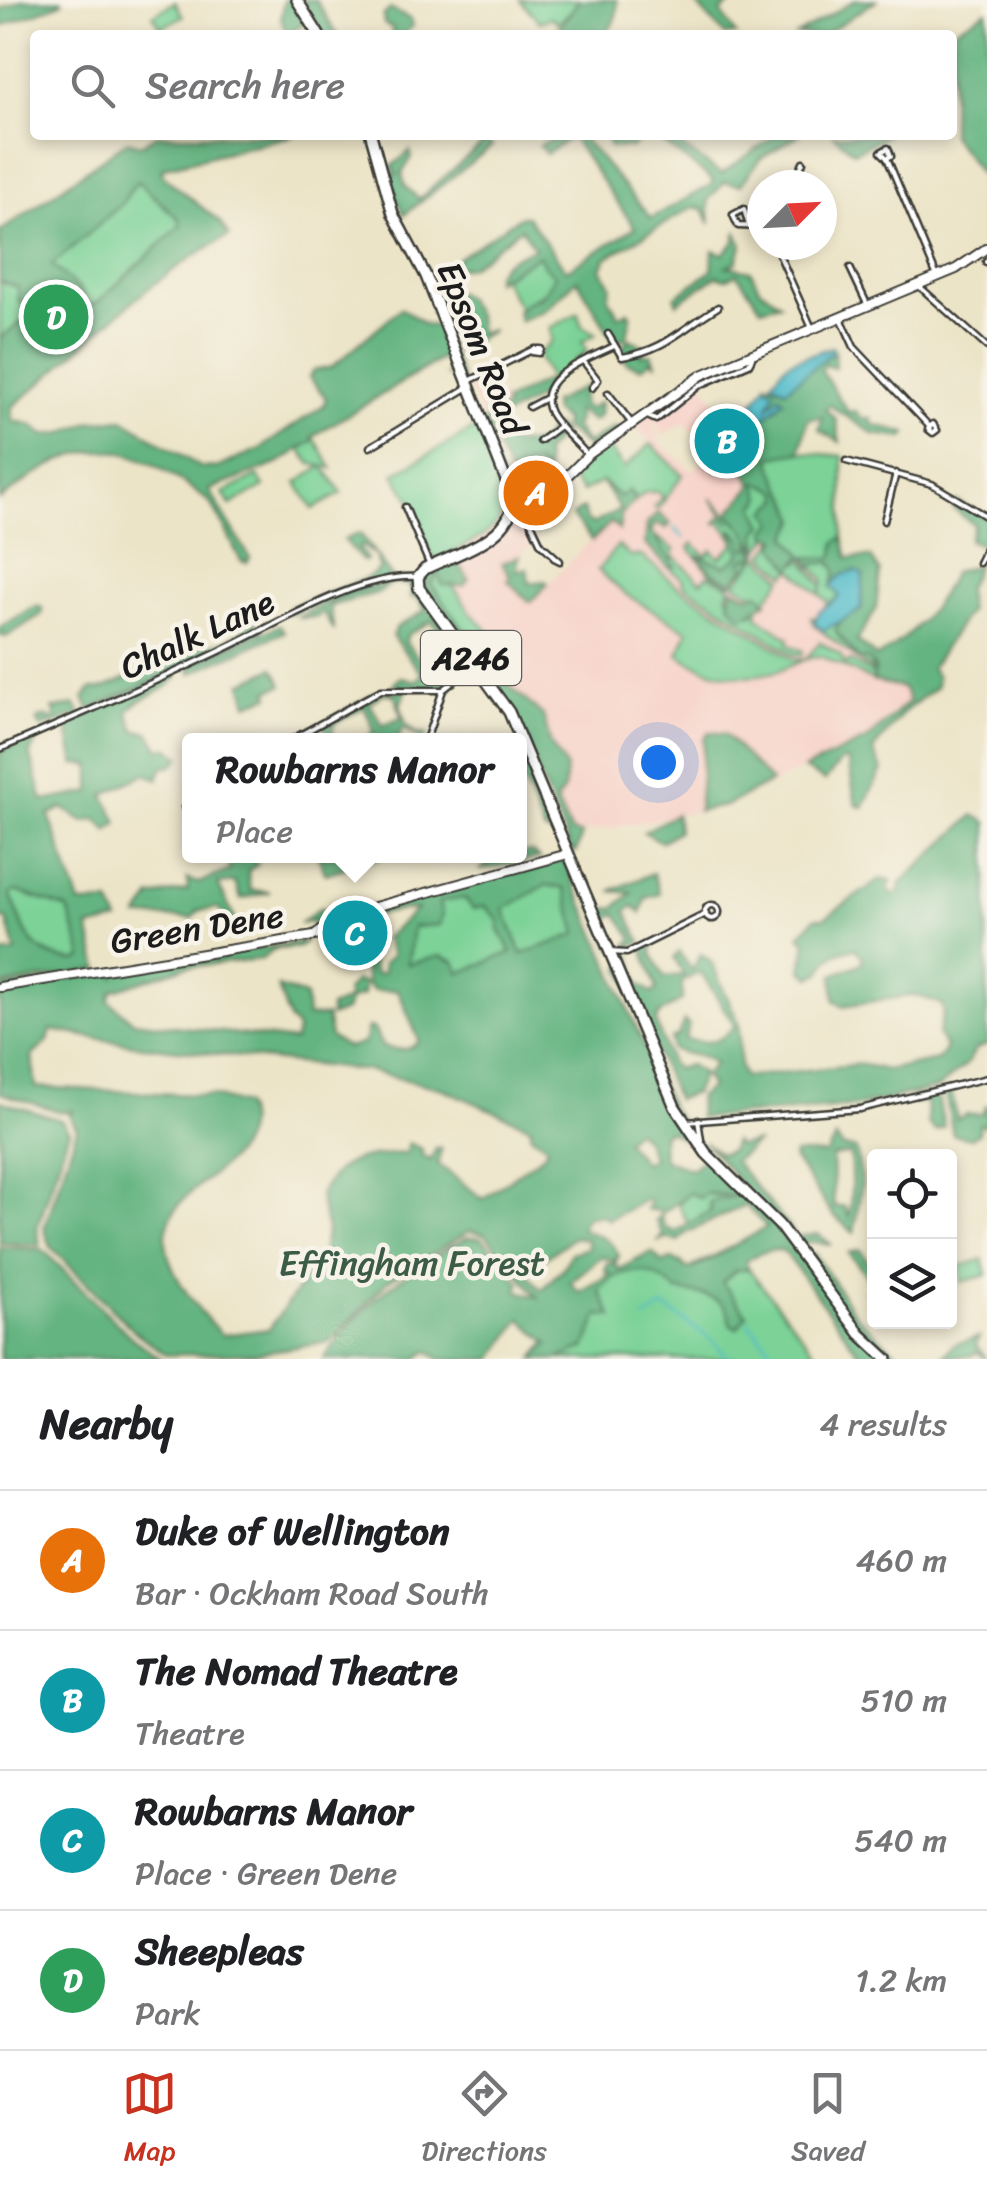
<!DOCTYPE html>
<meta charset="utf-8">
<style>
:root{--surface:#fff;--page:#f2f2f2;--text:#202124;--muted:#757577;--line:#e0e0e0;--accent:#c8321e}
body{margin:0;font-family:Sriracha,sans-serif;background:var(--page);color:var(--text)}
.controls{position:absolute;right:30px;bottom:30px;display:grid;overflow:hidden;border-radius:10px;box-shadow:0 5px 15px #0003}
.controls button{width:90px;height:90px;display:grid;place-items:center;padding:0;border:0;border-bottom:2px solid var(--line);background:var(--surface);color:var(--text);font:50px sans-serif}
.compass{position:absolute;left:747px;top:170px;width:90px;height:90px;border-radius:50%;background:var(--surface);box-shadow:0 5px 15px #0003;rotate:66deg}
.you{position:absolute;left:658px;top:762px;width:35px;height:35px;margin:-25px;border:8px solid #fff;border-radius:50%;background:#1a73e8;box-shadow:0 0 0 15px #1a73e833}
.badge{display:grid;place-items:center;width:65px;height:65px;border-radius:50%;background:var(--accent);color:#fff;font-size:32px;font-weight:700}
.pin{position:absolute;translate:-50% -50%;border:5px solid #fff;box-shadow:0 2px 10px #0006}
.popup{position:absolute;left:182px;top:733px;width:345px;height:130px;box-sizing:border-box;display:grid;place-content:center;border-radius:10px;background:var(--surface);filter:drop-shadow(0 2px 8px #0005);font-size:32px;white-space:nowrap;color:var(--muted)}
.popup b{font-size:38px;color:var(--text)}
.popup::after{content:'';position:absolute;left:50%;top:100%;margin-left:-20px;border:20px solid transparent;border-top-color:var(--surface)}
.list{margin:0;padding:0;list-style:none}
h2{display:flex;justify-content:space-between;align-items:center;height:130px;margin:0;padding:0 40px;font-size:42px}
h2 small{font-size:32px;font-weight:400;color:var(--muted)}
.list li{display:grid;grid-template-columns:65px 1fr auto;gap:30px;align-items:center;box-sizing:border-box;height:140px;padding:0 40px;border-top:2px solid var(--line)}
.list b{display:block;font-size:38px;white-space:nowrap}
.list p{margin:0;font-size:32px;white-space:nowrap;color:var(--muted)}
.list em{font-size:32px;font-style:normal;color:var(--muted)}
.icon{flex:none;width:55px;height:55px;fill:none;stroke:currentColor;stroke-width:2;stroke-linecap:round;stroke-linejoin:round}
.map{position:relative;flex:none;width:987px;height:1359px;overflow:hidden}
.search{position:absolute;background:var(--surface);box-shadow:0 5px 15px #0003;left:30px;right:30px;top:30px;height:110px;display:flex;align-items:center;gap:25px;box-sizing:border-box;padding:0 35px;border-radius:10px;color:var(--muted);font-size:38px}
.sheet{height:690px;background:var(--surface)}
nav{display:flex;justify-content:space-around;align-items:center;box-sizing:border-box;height:140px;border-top:2px solid var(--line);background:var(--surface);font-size:28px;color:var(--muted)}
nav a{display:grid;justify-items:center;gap:5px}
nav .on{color:var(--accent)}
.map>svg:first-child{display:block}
</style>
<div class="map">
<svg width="987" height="1359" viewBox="0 0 987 1359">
<rect width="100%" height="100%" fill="#f7f3e8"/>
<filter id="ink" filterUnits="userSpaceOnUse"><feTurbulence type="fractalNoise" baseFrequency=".01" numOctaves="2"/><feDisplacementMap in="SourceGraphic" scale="20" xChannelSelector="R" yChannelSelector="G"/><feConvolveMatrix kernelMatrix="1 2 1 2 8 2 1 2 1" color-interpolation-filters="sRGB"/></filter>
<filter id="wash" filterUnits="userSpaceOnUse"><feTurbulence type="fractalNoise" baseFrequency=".0048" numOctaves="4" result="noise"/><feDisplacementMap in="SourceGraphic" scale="40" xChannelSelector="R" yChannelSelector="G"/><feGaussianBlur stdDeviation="2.25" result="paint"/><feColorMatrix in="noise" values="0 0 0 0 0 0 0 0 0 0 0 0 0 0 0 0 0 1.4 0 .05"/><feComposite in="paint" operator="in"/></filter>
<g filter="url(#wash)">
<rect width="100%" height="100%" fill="#ece4c7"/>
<g fill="#f7d1c8" fill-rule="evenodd">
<path d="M698,375L735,431L788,537L805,556L848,559L856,555L864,560L871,557L876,563L880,571L876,609L857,641L877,656L900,645L944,592L953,572L972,576L966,591L969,610L931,668L937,676L936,687L924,699L892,713L868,739L725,806L566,836L512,710L427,596L433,560L486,535L504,514L531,535L534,545L503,563L533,600L668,460L632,423ZM684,422L713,451L694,471L657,441L659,434L651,425L656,423L663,436Z"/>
<polygon points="481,378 490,398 501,394 507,406 484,420 467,384"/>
<polygon points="535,463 553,488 546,496 524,504 507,502 504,479"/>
</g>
<g fill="#7bd297" stroke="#4c775a" stroke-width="2.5">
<polygon points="520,0 579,0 580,3 558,23 552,17 540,22"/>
<polygon points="175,2 183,16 161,28 153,15"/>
<path d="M156,135H295L162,168L163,176L220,222L229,236C144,279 86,348 12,407V420L32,425L44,435L63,433L90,422L123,419L200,467L217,468L260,449L324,405L326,398L309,377L313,371L332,367L401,308L426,325L441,326L451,353L313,436L332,468L311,464L300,449L277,464L202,491C177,480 153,459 127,451C83,437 32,475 0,500V232L127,141L141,145Z"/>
<path d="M539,255L555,274C552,295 531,295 520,309L502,278Z"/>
<polygon points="578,313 582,326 596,334 582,342 587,351 551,382 538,355 552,341 550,328"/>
<path d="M479,426C517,508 523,524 433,560L411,500L394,474Z"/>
<polygon points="651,444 683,475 658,509 654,507 663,497 658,492 646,492 635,501 634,495 621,498 602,482 582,492 569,477 607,445 624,468"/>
<path d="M800,452L843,456V537L833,559L805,557L788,537L797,519C791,496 773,480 770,456Z"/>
<polygon points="535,463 545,475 531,474 519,489 510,476"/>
<polygon points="323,466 342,493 313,509 297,483"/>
<polygon points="258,476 264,487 230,505 223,493"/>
<path d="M756,481L779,491C783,512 771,537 760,550L747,540L759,553L731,584L711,574L689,548L693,543L706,556L712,550L720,558L736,542L720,522L715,524L721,517L731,524L710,498L757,540L755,507L761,493Z"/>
<polygon points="655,536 675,550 672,554 701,582 708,575 730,586 727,596 751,614 758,608 757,616 789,638 788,644 803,651 802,655 793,654 684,585 683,579 667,566 673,559 665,556"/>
<polygon points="777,538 799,563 802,558 823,586 819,594 792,569 786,575 764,555"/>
<path d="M618,545L630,557L641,555L679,587L795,660L806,659L820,642L840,655L845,664L851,661L874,675L873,681L821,656C808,656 796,664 784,669C745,682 711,677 678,654L688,631L625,594L598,570Z"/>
<polygon points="759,556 783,578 766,600 735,584"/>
<polygon points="828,559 836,571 840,596 825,607 829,603 820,595 824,580 811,565"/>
<polygon points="438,572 442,584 452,584 471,613 494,636 478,651 431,584"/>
<polygon points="811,617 818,618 815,623 838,625 838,636 860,660 869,658 874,672 815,626"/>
<polygon points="555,884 565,888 578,934 522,955 504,909 542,886"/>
<path d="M16,890L68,909L84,956L78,961C28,956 27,934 10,893Z"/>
<polygon points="464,898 485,906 500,920 499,930 512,952 460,973 455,962 441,956 408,964 412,928 441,900"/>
<polygon points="690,1192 723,1196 733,1192 735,1197 688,1224 678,1204"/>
<path d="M731,1247L821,1359H533C550,1342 559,1318 576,1301C596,1279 626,1266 652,1252L662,1263L680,1261L688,1269Z"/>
<polygon points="983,1259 987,1275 962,1282 958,1267"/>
</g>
<g fill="#64b480" stroke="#40684e" stroke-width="2.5" fill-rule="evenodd">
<polygon points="22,0 62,0 62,3 0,27 0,9"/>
<polygon points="284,0 292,0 305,24 294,30 295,35 287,35 281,18"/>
<polygon points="302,0 316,0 337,35 324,35"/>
<path d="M579,0H617C618,14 615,26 603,34L594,30L589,35H554Z"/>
<polygon points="692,0 736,0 721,12 736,35 725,35"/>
<polygon points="855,0 877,0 824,35 797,35"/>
<polygon points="390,9 410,19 413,26 403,35 391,35 393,28 384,24 383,16"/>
<polygon points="987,11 987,182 986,182 951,135 952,35 945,35"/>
<path d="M156,135H295L162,168L163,176L220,222L229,236C144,279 86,348 12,407L13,421L32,425L44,435L63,433L90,422L123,419L200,467L217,468L260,449L324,405L326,398L309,377L313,371L332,367L401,308L426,325L441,326L463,384L459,386L455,378L446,375L450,367L443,357L313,436L314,440L277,464L209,490L250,558L247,563L241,561C234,549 216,506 207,500C125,438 88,431 0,500V338L33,314L18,300V287L0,282V232L127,141L141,145ZM137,181L179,219L180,226L97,303L88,305L80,290L52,265L121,205Z"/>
<path d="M564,135H580L651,218L711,185L713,180L652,135H666L721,174L776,135H799L761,158L741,185L725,182L708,200L710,224L703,209L693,207L606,258L601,269L611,285L608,298L619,316L628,311L631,316L627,336L615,343L577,279L547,309L520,321L517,312L525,303L542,297L555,275L544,266L539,255L495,281C495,261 519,256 534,248L521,228L470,267L455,268L435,284L430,277L521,216H527L566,270L635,228L571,137L546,154L539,145Z"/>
<polygon points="606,135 643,135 632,148 610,147"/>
<polygon points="833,135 888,135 854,152"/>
<polygon points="486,141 492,146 404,215 387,178 396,174 392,166 410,151 412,157 402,173 405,186 419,199"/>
<polygon points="737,232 742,245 737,262 727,266 751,271 759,288 780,303 761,308 737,274 725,279 717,276 677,303 675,297 712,270 713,250 723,254 734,243"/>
<path d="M439,286L446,303L457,292C470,299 481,319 478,333L493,330L463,348L461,358L435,290Z"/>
<polygon points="628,338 645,347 641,355 651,354 657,365 652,361 641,368 627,363 620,352"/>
<path d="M834,351L835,368L825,365L821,370L848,412L856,411L862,419L872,418L871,424L907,433L904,438L874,434L829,405L825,409L836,419L840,442L819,430L822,417L808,419L800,452L771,457C773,480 792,496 797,520L788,537L803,555L791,569L775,545L778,539L768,536L767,531L774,522L767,511L780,499L779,491L756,481L762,498L755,507L764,525L757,531L759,548L729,513L753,485L746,472L731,465L718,470L706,462L713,451L738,442L734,432L743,416L751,426L779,406L777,398L767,408L773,396L767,383L786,389Z"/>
<polygon points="547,380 547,393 493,423 511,444 539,443 555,426 563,433 544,453 547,473 535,463 510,476 484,420 506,407 504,402"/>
<polygon points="594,382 582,395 582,404 588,410 600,402 599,416 593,421 576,410 578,421 573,425 586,444 615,427 620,430 590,449 563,427 564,421 554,412 552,403"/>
<polygon points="602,482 621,497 629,490 635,501 621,515 619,530 611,522 592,541 572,516 583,508 586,520 592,524 620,510"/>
<polygon points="957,501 987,518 983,546 969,540 974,525 953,508"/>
<polygon points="658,513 671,523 667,528 656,523 651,531 675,567 667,566 645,544 647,524"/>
<polygon points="731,528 743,539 745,549 750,546 757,555 742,561 745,568 732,582 713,573 697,555 726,566 741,554"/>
<polygon points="360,533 392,577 290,614 289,607 368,578 380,569 375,555 363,546 359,548 367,560 363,561 344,540"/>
<path d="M843,537L848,558L871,557L880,571L876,609L857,641L877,657C909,640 939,605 953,572L977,565L966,591L969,610L931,668L937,676L936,687L904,712L873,750L882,770L863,807L856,805L848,761L842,760L825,781L804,769L868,739L909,701L903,688L873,681L875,668L869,659L860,660L835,631L842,620L861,610L863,575L852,571L831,587L836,571L832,562L811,565L805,557L833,558L836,542Z"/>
<polygon points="519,556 516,571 527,568 529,583 545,581 548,584 530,602 508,581 510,575 502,563"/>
<polygon points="455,559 469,579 463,586 442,585 438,573 431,584 494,673 543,715 551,745 566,768 564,790 556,801 571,832 582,835 576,852 571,850 512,710 423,589 428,569"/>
<polygon points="407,578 467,658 462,660 444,652 444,637 432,621 407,635 406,643 433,675 449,679 440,688 392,686 401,677 416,681 422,674 392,636 397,627 425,611 418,598 410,597 412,590 407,584 391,583 380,592 330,606 334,631 323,612 317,617 297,618 346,595"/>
<polygon points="732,588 749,596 759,593 767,602 742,617 729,603"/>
<polygon points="36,606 42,608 42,614 6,637 0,635 0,627"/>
<polygon points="254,621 261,630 89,710 84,698 91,689 102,689 157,665 163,668 193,649 227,641"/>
<polygon points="280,625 284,632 191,673 190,666"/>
<polygon points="274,668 283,685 269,690 270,696 248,704 242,683"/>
<path d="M173,673L177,677C165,694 139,695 128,712L135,730L149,732L160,749L168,747L181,757L172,766H163L158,779L145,774L104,795L118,822L108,831L97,819L83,822L63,808L49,815L80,904L110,903L119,921L89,928L99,969L0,986V954L16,952L7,920L0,918V751L39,736L30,753L43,801L91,792V765L75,764L67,725ZM16,891L68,909L83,957L77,961C28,956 27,934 10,894Z"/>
<path d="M407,690L400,704L406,724L416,733L426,734L424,740L403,727L397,740H367L374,730L364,707L334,724L332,734L341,740H334L325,731L324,723L375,693ZM384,693L395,695L402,718L383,725L369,703Z"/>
<polygon points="75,705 81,714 41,728 37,720 46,716 51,720 56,716 53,709"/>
<polygon points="709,732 725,734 771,782 725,806 698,811 704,738"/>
<polygon points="520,741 555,832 553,835 544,831 520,773"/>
<polygon points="676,814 678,831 661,842 644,832"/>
<path d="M974,815L987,822V1045L976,1049L967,1064L938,1088L859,1106L699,1118L698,1097L711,1087L705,1077L714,1063C699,1052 686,1057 672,1049L671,1039L678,1036L684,1021L689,1025L685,1039C708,1044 719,1044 735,1026L701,972L682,981V1000L658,1015L656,1023L671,1064L677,1069L689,1065L703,1074L694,1093L676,1100L621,968L631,956L639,984L653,993L657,989L643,948L653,943L652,953L664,977L684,975L674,958L679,952L692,970L701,954L711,962L739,1023L740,1066L744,1077L861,1064L886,1070L938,1060L946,1048L938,1035L944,1010L941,1004L915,995L843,1006L835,1001L833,975L862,963V956L855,948C835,953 829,955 821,973L811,977L802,970L806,942L800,935L815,918H824L881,879L891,881L888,888L893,895L900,891L901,883Z"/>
<polygon points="532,852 539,858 480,870 497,856"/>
<polygon points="226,856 246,856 258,864 248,871 250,890 270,892 241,899 235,882 218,884 235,919 226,922 219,908 198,911 193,918 138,917 152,897 188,890 187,879 199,883 230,870"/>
<polygon points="318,856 341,856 344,860 384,856 325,874"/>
<path d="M558,858L566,864L671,1108L703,1152L670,1131L662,1134L663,1159L692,1169L705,1158L759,1207L884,1359H867L859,1353L784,1251C772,1248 757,1254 746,1261L747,1270H736L722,1282L747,1315L737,1328L730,1324C731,1295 699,1294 677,1291C652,1268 626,1262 599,1290L612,1316L599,1315L585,1348L557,1359H533L549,1344L521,1319L493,1359H440L428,1351L416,1359H324C360,1303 410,1268 468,1237L482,1238L520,1283L518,1291L538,1297L485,1234L469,1231L388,1281L329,1342L258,1353L166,1355L133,1330L51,1247L44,1229L77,1129L69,1115L73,1111L61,1112L0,1093V989L111,972L114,976V972L305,941L299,947L274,949L262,959L184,967L112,991L109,1001L133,1021L295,1041L297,1029L289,1020L278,987L305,996L307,1017L326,1016L330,1037L348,1048L364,1043L368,1028L374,1029L382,1046C394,1050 410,1052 419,1041L398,990L374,991L367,985L362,954L370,953L375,974L383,973V963L392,955L385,938L417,909C397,908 366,918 342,922V933L352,945L346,948L341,935L332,937L327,929L336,921ZM546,885L565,889L577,934L522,954L504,909ZM464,898L474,909L485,906L499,920V930L512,952L460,973L455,962L440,956L408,964L413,927L439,925L442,916L439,902ZM51,1030L134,1045L369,1071L443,1089L531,1127V1135L547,1146L544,1154L483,1199L438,1164L441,1149L436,1148L431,1160L422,1156V1149L408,1143L406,1153C363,1157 342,1154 319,1196L327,1230L321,1257L269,1329L222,1335C71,1179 276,1193 244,1105L214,1096L36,1087L32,1056L48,1041ZM636,1130L645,1139L652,1158L644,1163L625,1140ZM690,1193L700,1198L707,1193L735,1196L709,1202L711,1211L674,1232L664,1226L661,1214L656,1220L663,1235L657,1242L665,1238L678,1241L686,1233L745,1205L767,1227L697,1267L688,1269L673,1259L662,1263L652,1252L618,1270L616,1263L607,1264L605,1272L611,1274L579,1292L570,1282L601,1257L616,1261L619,1256C613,1239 596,1235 581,1229L586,1217L604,1215L608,1220L645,1200L650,1201L646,1209L664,1212ZM574,1237L587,1239V1248L571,1253L564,1267L541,1290L526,1272Z"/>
<polygon points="653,873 660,894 646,898 641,913 634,906 626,911 641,942 626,948 633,938 616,913 606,921 622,949 612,948 591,899 602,909 614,908 632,893 611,891"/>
<polygon points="359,904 315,933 315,921 299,924 320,908 330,915"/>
<polygon points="356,981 364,983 363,995 350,1000 345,1011 330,1017 330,1007 348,1000 346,991"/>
<polygon points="951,1089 957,1119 967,1114 982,1114 987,1104 987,1127 980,1124 979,1133 972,1138 953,1135 945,1091"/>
<polygon points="937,1093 944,1127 935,1131 928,1123 926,1101 912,1103 912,1098"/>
<polygon points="0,1101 61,1120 69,1131 37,1229 40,1245 0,1243"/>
<path d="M836,1138L842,1147L856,1149L862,1182L854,1233L833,1215L793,1158L794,1154H826ZM850,1154C852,1175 852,1196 849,1217L844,1206L834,1207L832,1157Z"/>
<polygon points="734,1141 738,1146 758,1142 734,1161 797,1237 818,1234 832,1245 808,1241 801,1252 704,1142 720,1154 730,1151"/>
<polygon points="0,1247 42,1249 132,1338 160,1358 0,1359"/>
<path d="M860,1250L874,1270V1299L866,1291L871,1288C867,1273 857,1263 848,1253Z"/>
<path d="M814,1253L856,1316L904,1359C868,1359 827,1285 806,1256Z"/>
<polygon points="979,1337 976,1345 987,1359 977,1352 972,1356 943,1357 954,1344"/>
</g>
<g fill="#4fbbca" stroke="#366c73" stroke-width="2.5">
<polygon points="832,347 834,351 786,389 771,382 788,362"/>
<polygon points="766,385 775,392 767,408 780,396 784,400 760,421 745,424 744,417"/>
<polygon points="856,571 863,575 861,610 823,631 814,623 819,612 840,596 831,587 841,575"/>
</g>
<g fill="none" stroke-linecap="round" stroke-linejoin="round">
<g stroke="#4fbbca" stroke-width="2.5">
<polyline points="674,528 684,538"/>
<polyline points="644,1319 664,1307 707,1336"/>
<polyline points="748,1322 780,1359"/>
<polyline points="709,1337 730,1359"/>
</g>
</g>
</g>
<g filter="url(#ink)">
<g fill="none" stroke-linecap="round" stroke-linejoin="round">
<defs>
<g id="street">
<polygon points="888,148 891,156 887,158 881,152"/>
<polyline points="887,158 936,274"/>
<polyline points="793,185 803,162"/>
<polyline points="748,223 744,209 733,215 738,226 762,227"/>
<polyline points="775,245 811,326"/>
<polyline points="986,262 987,261"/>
<polyline points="850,268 867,304"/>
<polyline points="920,287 987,347"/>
<polyline points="841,318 854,347 929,426"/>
<path d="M608,334L622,357C666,350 681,329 718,307"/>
<polyline points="584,362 598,380 592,388"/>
<polyline points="467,382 534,349 541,349 539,353 532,352"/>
<polyline points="608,393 633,425"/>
<polyline points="529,407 548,397"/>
<polyline points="647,416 656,420 700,385 749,364 752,358"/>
<polygon points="933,424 937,430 933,433 928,429"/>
<polyline points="540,441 560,426"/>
<polyline points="370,447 467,388"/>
<path d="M587,455C576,441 559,429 550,413C532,376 591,358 614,346"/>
<polyline points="846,461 932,484 987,517"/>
<polyline points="405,507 430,566"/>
<polyline points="524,508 541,544 560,561 554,558"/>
<polyline points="884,521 896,473"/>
<polyline points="979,563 987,546"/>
<polyline points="291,740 381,690 443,690 474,666"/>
<polyline points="426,740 443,690"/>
<path d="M0,749C73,718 146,686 218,652C273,627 357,573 418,577"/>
<polyline points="190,802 185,808 190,812"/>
<circle cx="712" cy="912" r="7"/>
<polyline points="610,952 627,953 706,914"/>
<polyline points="698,1120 701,1140"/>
<polyline points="686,1122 860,1109 987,1078"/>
</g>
<g id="secondary">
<polyline points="513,507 542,501 588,455 702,375 956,269 987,248"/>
<polyline points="0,987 314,936 342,916 568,854"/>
</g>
<g id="primary">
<polyline points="297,0 319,35"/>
<path d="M371,135L393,214L426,276L513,498C513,540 456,553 425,569L418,577L419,588L509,712L675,1107L706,1153L779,1225L860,1334L887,1359"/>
</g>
</defs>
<use href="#street" stroke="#3b3a36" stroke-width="9"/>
<use href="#secondary" stroke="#3b3a36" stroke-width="12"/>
<use href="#primary" stroke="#3b3a36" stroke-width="14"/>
<use href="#street" stroke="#fff" stroke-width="4"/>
<use href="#secondary" stroke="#fff" stroke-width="8"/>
<use href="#primary" stroke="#fff" stroke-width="9"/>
</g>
</g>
<g text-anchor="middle" stroke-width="9" stroke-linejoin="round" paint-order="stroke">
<rect fill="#f7f3e8" stroke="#5e5c59" stroke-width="2.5" x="421" y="631" width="100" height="54" rx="8"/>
<g font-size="32" font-weight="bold" fill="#1c1c1c">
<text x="471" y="669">A246</text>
</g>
<g font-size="35" fill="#1c1c1c" stroke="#f7f3e8">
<text transform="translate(482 348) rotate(68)" y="12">Epsom Road</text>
<text transform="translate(197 634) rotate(-25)" y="12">Chalk Lane</text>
<text transform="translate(197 928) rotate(-9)" y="12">Green Dene</text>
</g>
<g font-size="35" fill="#3d5c47" stroke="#f7f3e8">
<text x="412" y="1275">Effingham Forest</text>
</g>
</g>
</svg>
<div class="controls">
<button><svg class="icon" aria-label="locate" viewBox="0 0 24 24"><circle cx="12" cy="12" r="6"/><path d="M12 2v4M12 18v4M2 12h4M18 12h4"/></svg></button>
<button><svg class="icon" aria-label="layers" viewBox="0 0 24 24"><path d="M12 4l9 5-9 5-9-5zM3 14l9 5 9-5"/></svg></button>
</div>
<svg class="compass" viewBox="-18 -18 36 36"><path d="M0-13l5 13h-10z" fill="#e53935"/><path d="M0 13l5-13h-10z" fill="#757577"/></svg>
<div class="you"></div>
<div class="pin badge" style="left:536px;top:493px;background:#e8710a">A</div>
<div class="pin badge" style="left:727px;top:441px;background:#0f9aa8">B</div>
<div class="pin badge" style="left:355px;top:933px;background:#0f9aa8">C</div>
<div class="popup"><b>Rowbarns Manor</b>Place</div>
<div class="pin badge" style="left:56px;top:317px;background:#2e9e5b">D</div>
<div class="search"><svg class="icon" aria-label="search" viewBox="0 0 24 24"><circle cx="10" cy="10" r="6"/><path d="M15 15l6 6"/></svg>Search here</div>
</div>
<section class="sheet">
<h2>Nearby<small>4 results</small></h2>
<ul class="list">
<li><span class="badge" style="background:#e8710a">A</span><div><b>Duke of Wellington</b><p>Bar · Ockham Road South</p></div><em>460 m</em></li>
<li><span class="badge" style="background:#0f9aa8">B</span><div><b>The Nomad Theatre</b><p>Theatre</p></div><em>510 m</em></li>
<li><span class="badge" style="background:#0f9aa8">C</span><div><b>Rowbarns Manor</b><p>Place · Green Dene</p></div><em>540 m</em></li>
<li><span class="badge" style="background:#2e9e5b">D</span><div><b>Sheepleas</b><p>Park</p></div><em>1.2 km</em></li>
</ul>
</section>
<nav>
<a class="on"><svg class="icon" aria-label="map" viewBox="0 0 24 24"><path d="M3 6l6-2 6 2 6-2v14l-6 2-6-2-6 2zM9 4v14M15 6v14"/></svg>Map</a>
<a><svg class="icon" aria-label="directions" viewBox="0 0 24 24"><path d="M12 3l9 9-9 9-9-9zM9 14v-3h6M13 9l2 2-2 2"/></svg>Directions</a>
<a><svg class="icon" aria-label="saved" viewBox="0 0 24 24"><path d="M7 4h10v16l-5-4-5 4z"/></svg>Saved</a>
</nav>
